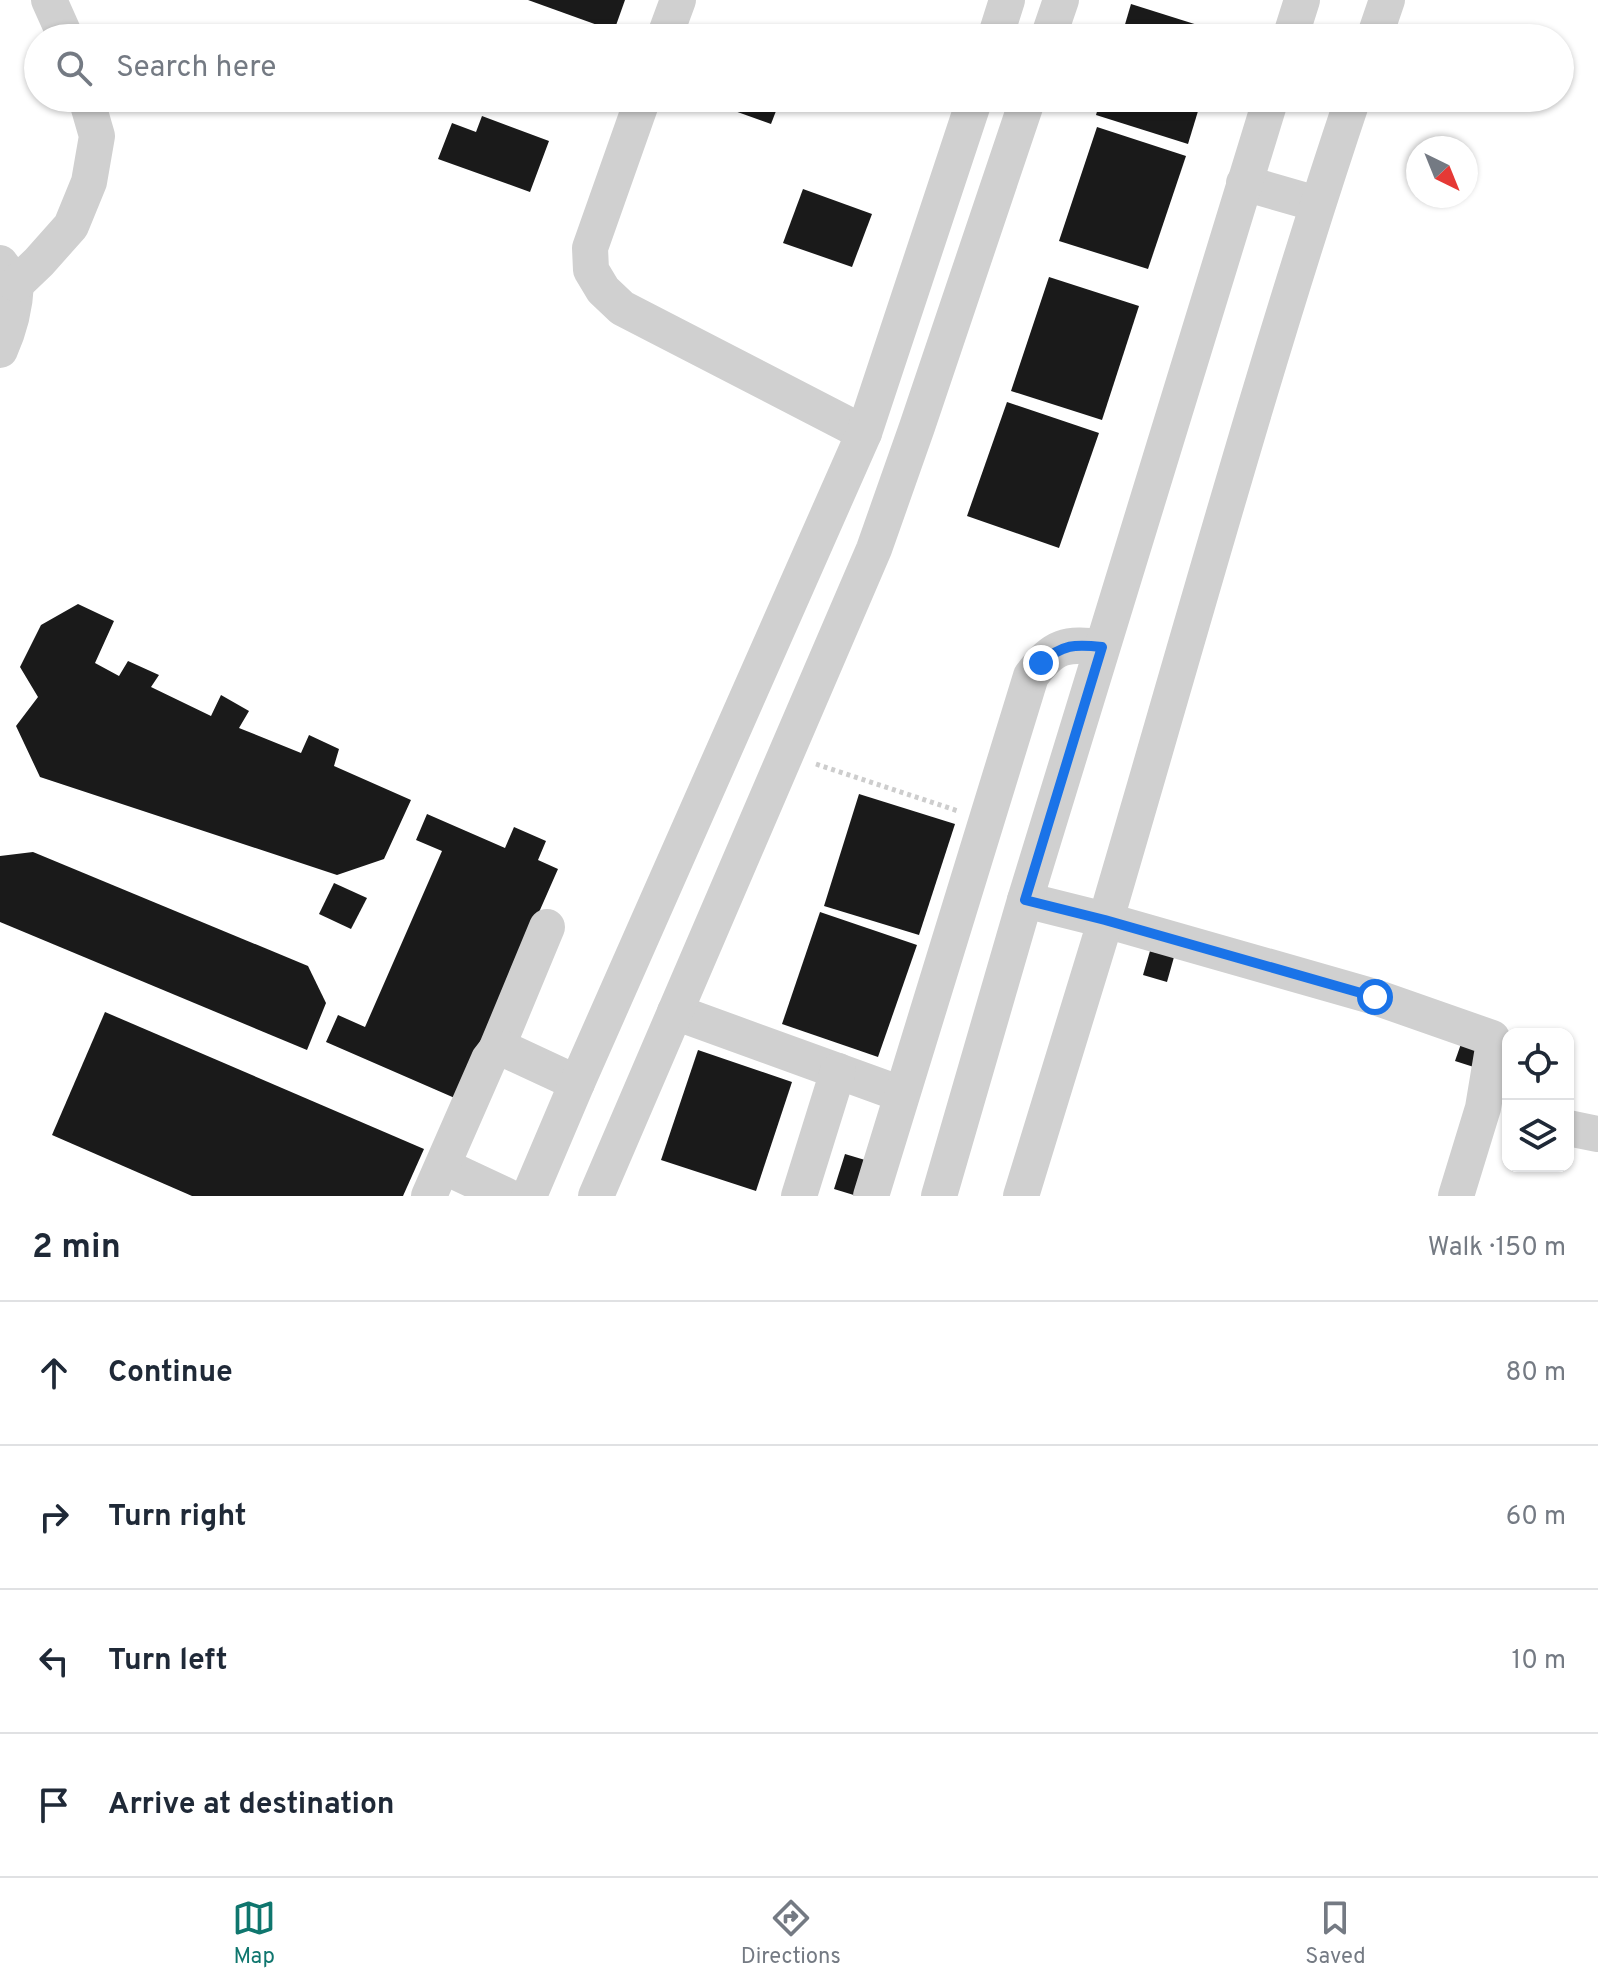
<!DOCTYPE html>
<meta charset="utf-8">
<style>
:root{--surface:#fff;--page:#f6f6f7;--text:#1f2937;--muted:#747a83;--line:#e0e1e3;--accent:#0f766e}
body{margin:0;font-family:Overpass,sans-serif;background:var(--page);color:var(--text)}
.controls{position:absolute;right:24px;bottom:24px;display:grid;overflow:hidden;border-radius:16px;box-shadow:0 2px 6px #0004}
.controls button{width:72px;height:72px;display:grid;place-items:center;padding:0;border:0;border-bottom:2px solid var(--line);background:var(--surface);color:var(--text);font:40px sans-serif}
.compass{position:absolute;left:1406px;top:136px;width:72px;height:72px;border-radius:50%;background:var(--surface);box-shadow:0 2px 6px #0004;rotate:137deg}
.stop{position:absolute;width:24px;height:24px;margin:-18px;border:6px solid #1a73e8;border-radius:50%;background:#fff}
.stop.end{background:#1a73e8;border-color:#fff;box-shadow:0 2px 8px #0008}
.list{margin:0;padding:0;list-style:none}
h2{display:flex;justify-content:space-between;align-items:center;height:104px;margin:0;padding:0 32px;font-size:34px}
h2 small{font-size:26px;font-weight:400;color:var(--muted)}
.list li{display:grid;grid-template-columns:52px 1fr auto;gap:24px;align-items:center;box-sizing:border-box;height:144px;padding:0 32px;border-top:2px solid var(--line)}
.list b{display:block;font-size:30px;white-space:nowrap}
.list em{font-size:26px;font-style:normal;color:var(--muted)}
.icon{flex:none;width:44px;height:44px;fill:none;stroke:currentColor;stroke-width:2;stroke-linecap:round;stroke-linejoin:round}
.map{position:relative;flex:none;width:1598px;height:1196px;overflow:hidden}
.search{position:absolute;background:var(--surface);box-shadow:0 2px 6px #0004;left:24px;right:24px;top:24px;height:88px;display:flex;align-items:center;gap:20px;box-sizing:border-box;padding:0 28px;border-radius:44px;color:var(--muted);font-size:30px}
.sheet{height:680px;background:var(--surface)}
nav{display:flex;justify-content:space-around;align-items:center;box-sizing:border-box;height:112px;border-top:2px solid var(--line);background:var(--surface);font-size:22px;color:var(--muted)}
nav a{display:grid;justify-items:center;gap:4px}
nav .on{color:var(--accent)}
.map>svg:first-child{display:block}
</style>
<div class="map">
<svg width="1598" height="1196" viewBox="0 0 1598 1196">
<rect width="100%" height="100%" fill="#fff"/>
<g fill="#1a1a1a">
<polygon points="528,0 625,0 614,31"/>
<polygon points="1131,4 1223,33 1222,38 1121,38"/>
<polygon points="704,98 781,98 771,124 704,100"/>
<polygon points="888,98 915,98 912,107"/>
<polygon points="1101,98 1202,98 1188,144 1096,115"/>
<polygon points="482,116 549,141 530,192 438,159 452,123 476,132"/>
<polygon points="1097,127 1186,156 1148,269 1059,241"/>
<polygon points="803,189 872,214 852,267 783,243"/>
<polygon points="1049,277 1139,306 1102,420 1011,391"/>
<polygon points="1007,402 1099,433 1059,548 967,516"/>
<polygon points="78,604 114,621 95,663 119,676 128,661 159,675 151,687 211,716 221,695 249,711 239,728 301,753 309,735 339,749 334,766 411,800 384,859 337,875 40,777 16,726 38,697 20,667 41,625"/>
<polygon points="859,794 955,824 919,935 824,906"/>
<polygon points="427,814 505,848 514,827 546,841 538,860 558,869 457,1099 326,1042 338,1015 365,1027 442,851 416,840"/>
<polygon points="33,852 308,966 326,1003 307,1050 0,922 0,856"/>
<polygon points="334,883 367,898 351,929 319,914"/>
<polygon points="820,912 917,945 878,1057 782,1024"/>
<polygon points="1150,951 1174,957 1167,982 1143,975"/>
<polygon points="105,1012 424,1149 403,1196 192,1196 52,1135"/>
<polygon points="1462,1041 1487,1048 1480,1069 1455,1061"/>
<polygon points="698,1050 792,1082 756,1191 661,1160"/>
<polygon points="845,1154 875,1163 857,1196 834,1189"/>
</g>
<g fill="none" stroke-linecap="round" stroke-linejoin="round">
<polyline stroke="#cdcdcd" stroke-width="5" stroke-dasharray="4 4" stroke-linecap="butt" points="816,764 958,811"/>
<g stroke="#d0d0d0" stroke-width="36">
<polyline points="49,0 66,38"/>
<polyline points="664,38 678,0"/>
<polyline points="995,38 1007,0"/>
<polyline points="1048,38 1061,0"/>
<polyline points="1290,38 1302,0"/>
<polyline points="1374,38 1387,0"/>
<polyline points="643,98 590,248 591,270 603,290 622,308 864,433"/>
<polyline points="1244,183 1317,204"/>
<path d="M0,263L16,284C15,307 10,328 0,350"/>
<polyline points="16,284 39,262 71,226 89,182 97,136 86,98"/>
<polyline points="1025,900 1105,920 1375,997 1492,1038 1494,1042 1483,1108 1456,1196"/>
<polyline points="675,1012 901,1094"/>
<polyline points="496,1050 547,927"/>
<polyline points="1568,1128 1598,1134"/>
<polyline points="443,1166 507,1196"/>
<polyline points="429,1196 489,1059 496,1050 504,1049 577,1083"/>
<polyline points="529,1196 577,1083 864,433 975,98"/>
<polyline points="596,1196 874,549 917,427 1028,98"/>
<polyline points="799,1196 838,1071"/>
<path d="M871,1196L1031,676C1054,645 1066,643 1102,647"/>
<polyline points="939,1196 1025,900 1271,98"/>
<path d="M1021,1196C1049,1104 1078,1012 1106,919C1187,645 1262,369 1353,98"/>
</g>
</g>
<g fill="none" stroke-linecap="round" stroke-linejoin="round">
<path stroke="#1a73e8" stroke-width="10" d="M1041,663C1063,644 1075,644 1102,647L1025,900L1105,920L1375,997"/>
</g>
</svg>
<div class="controls">
<button><svg class="icon" aria-label="locate" viewBox="0 0 24 24"><circle cx="12" cy="12" r="6"/><path d="M12 2v4M12 18v4M2 12h4M18 12h4"/></svg></button>
<button><svg class="icon" aria-label="layers" viewBox="0 0 24 24"><path d="M12 4l9 5-9 5-9-5zM3 14l9 5 9-5"/></svg></button>
</div>
<svg class="compass" viewBox="-18 -18 36 36"><path d="M0-13l5 13h-10z" fill="#e53935"/><path d="M0 13l5-13h-10z" fill="#747a83"/></svg>
<div class="stop" style="left:1375px;top:997px"></div>
<div class="stop end" style="left:1041px;top:663px"></div>
<div class="search"><svg class="icon" aria-label="search" viewBox="0 0 24 24"><circle cx="10" cy="10" r="6"/><path d="M15 15l6 6"/></svg>Search here</div>
</div>
<section class="sheet">
<h2>2 min<small>Walk · 150 m</small></h2>
<ul class="list">
<li><svg class="icon" aria-label="ahead" viewBox="0 0 24 24"><path d="M12 20V5M6 11l6-6 6 6"/></svg><div><b>Continue</b></div><em>80 m</em></li>
<li><svg class="icon" aria-label="right" viewBox="0 0 24 24"><path d="M7 20v-9h11M14 6l5 5-5 5"/></svg><div><b>Turn right</b></div><em>60 m</em></li>
<li><svg class="icon" aria-label="left" viewBox="0 0 24 24"><path d="M17 20v-9H6M10 6l-5 5 5 5"/></svg><div><b>Turn left</b></div><em>10 m</em></li>
<li><svg class="icon" aria-label="arrive" viewBox="0 0 24 24"><path d="M6 21V4h12l-3 4 3 4H6"/></svg><div><b>Arrive at destination</b></div></li>
</ul>
</section>
<nav>
<a class="on"><svg class="icon" aria-label="map" viewBox="0 0 24 24"><path d="M3 6l6-2 6 2 6-2v14l-6 2-6-2-6 2zM9 4v14M15 6v14"/></svg>Map</a>
<a><svg class="icon" aria-label="directions" viewBox="0 0 24 24"><path d="M12 3l9 9-9 9-9-9zM9 14v-3h6M13 9l2 2-2 2"/></svg>Directions</a>
<a><svg class="icon" aria-label="saved" viewBox="0 0 24 24"><path d="M7 4h10v16l-5-4-5 4z"/></svg>Saved</a>
</nav>
